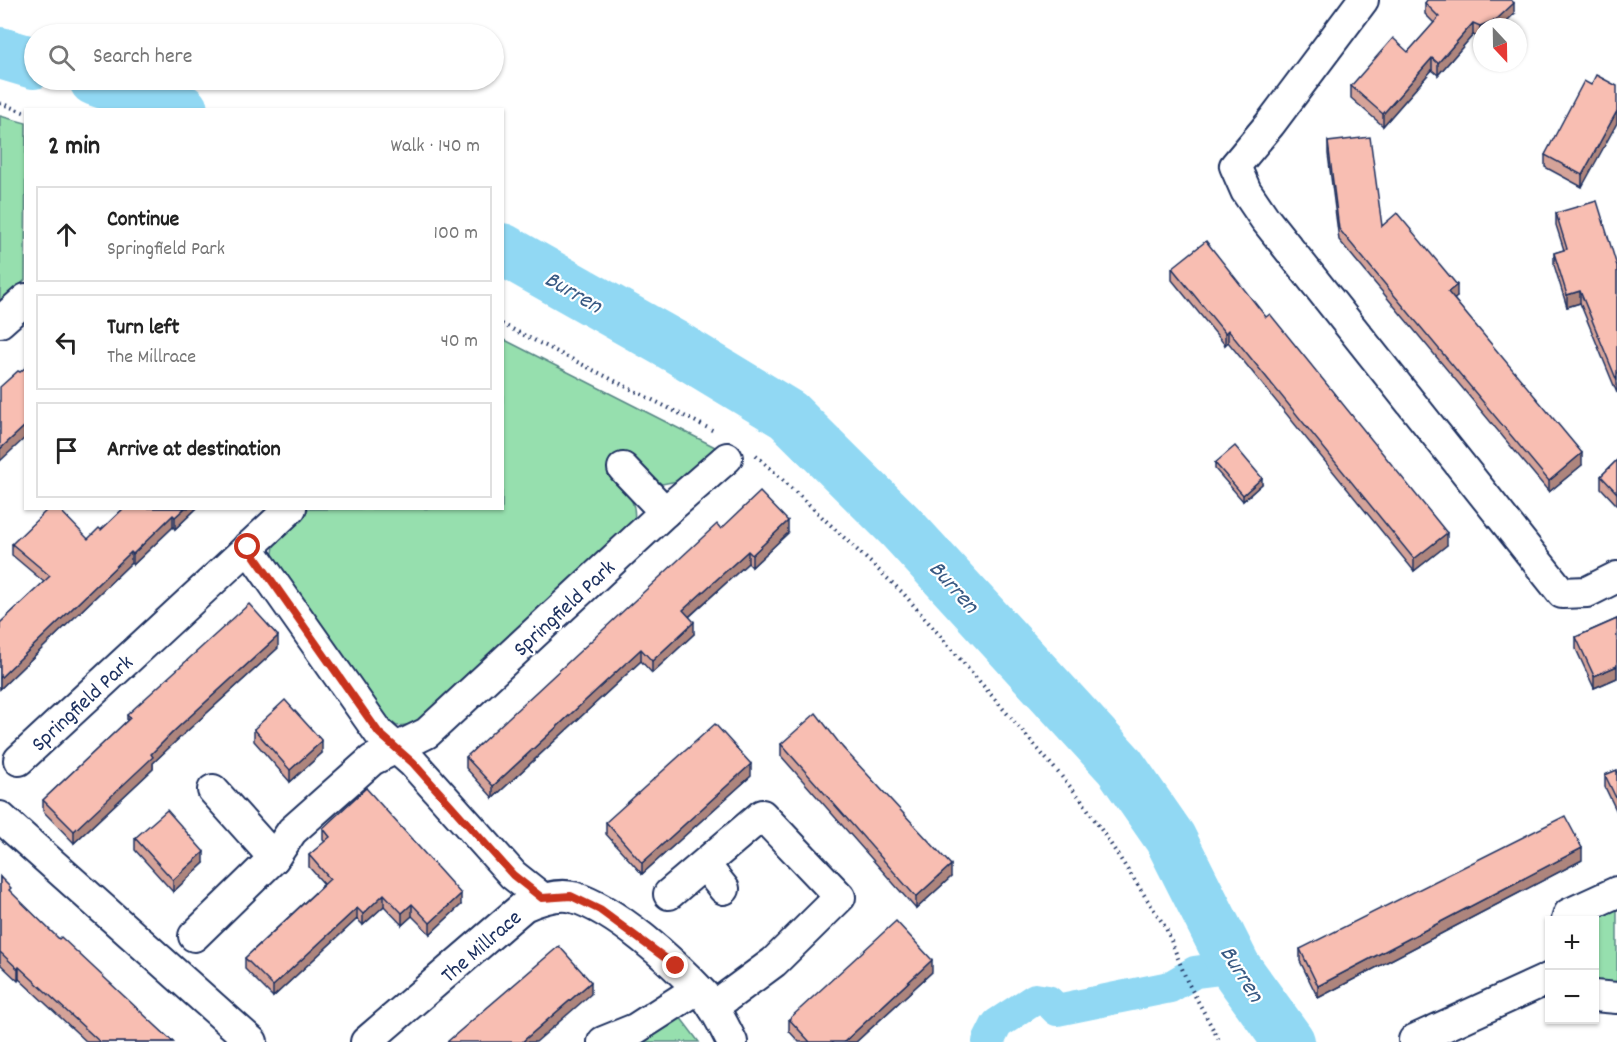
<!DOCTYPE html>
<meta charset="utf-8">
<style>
:root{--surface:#fff;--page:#f2f2f2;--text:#222;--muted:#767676;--line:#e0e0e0}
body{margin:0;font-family:Dekko,sans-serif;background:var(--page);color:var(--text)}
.controls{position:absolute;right:18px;bottom:18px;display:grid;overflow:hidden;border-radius:0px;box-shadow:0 2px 4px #0004}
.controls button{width:54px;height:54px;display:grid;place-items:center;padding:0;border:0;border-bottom:2px solid var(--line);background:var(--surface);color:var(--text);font:30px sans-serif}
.compass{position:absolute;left:1473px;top:18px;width:54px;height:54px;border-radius:50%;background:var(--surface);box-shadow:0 2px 4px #0004;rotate:158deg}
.stop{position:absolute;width:18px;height:18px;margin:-14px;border:4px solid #c8321e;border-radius:50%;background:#fff}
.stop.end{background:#c8321e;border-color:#fff;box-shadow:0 2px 6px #0008}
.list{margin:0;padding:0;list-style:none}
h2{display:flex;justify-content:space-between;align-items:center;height:78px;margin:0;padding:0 24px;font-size:26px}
h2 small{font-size:20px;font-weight:400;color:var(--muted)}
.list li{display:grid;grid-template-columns:39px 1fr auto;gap:18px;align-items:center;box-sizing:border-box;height:96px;margin:0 12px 12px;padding:0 12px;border:2px solid var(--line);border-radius:0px}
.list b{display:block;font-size:22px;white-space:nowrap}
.list p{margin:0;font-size:20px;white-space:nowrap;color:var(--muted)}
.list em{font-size:20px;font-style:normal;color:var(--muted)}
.icon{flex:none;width:33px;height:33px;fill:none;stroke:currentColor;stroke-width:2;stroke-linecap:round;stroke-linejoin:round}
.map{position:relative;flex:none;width:1617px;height:1042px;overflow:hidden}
.search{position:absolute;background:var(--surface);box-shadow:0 2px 4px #0004;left:24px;top:24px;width:480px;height:66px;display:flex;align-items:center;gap:15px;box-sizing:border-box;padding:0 21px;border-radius:33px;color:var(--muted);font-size:22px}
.panel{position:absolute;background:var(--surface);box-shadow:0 2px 4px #0004;left:24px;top:108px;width:480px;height:402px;border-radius:0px}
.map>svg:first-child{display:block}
</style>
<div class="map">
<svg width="1617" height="1042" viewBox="0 0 1617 1042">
<rect width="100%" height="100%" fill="#fff"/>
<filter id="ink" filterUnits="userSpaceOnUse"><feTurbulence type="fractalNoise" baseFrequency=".0167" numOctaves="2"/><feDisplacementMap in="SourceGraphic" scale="12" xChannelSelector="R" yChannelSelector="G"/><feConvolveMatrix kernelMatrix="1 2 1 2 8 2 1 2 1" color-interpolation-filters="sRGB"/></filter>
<g filter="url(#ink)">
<g fill="#96dfae" stroke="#588786" stroke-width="1.5">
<polygon points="0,116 26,123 25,280 0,303"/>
<path d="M503,339L717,448L677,481L662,484L650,476L610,475C624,493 638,497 634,523L415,724L397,726L383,715L272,558L275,541L306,509L502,508Z"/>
<polygon points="1617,903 1617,984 1595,980 1594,920 1585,920"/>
<polygon points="680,1017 699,1042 642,1042"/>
</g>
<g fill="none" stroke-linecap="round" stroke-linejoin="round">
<polyline stroke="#91d8f3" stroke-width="32" points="988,1042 997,1024 1035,999 1048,1001 1057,1010 1170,987 1195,972 1235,967"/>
<g stroke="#91d8f3" stroke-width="52">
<polyline points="0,53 34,63"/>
<polyline points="95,80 182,110"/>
<polyline points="502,249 676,347 788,415 900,526 1120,766 1170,838 1235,967 1289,1042"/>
</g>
<defs>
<g id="street">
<polyline points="1363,0 1270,124 1235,166 1246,191 1265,219 1562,593 1587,592 1617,577"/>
<polyline points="0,322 26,299"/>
<polyline points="623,468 665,512"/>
<polyline points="248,547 379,733 413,763 513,875 542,898"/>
<polyline points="19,760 291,508"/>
<polyline points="213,790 274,858"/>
<polyline points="0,817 252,1042"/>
<polyline points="705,865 724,889"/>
<polyline points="669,894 762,815 840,897 774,962 713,1007"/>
<polyline points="1567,920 1569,914 1617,892"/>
<polyline points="194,936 274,858 292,831 372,760 427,733 665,512 727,458"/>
<polyline points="1594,996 1617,998"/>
<polyline points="1414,1040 1550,978"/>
<path d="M366,1042L524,906C538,900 557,893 573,897C617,910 673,962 704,995C716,1008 724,1027 732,1042"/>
<polyline points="603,1042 635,1029 697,989"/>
</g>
</defs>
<use href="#street" stroke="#1b2f5e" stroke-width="34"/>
<g stroke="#1b2f5e" stroke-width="4" stroke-dasharray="1.5 4.5" stroke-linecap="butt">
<polyline points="0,103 26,113"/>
<polyline points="502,324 716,432"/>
<polyline points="756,455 903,593 1081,799 1166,928 1187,981 1220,1042"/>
</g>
<use href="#street" stroke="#fff" stroke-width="30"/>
</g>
<g fill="#d5a399" stroke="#1b2f5e" stroke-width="1.5">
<polygon points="1425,3 1514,14 1482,27 1482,37 1480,38 1473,35 1438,75 1432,70 1383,126 1351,98 1351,86 1408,52 1434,23 1425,14"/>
<polygon points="1591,85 1582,187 1545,167 1545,155"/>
<polygon points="1328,142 1382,226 1457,297 1454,299 1582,465 1549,492 1339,240 1328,154"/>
<polygon points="1556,213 1617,266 1617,393 1580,303 1567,307 1554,265 1554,253 1564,250 1556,225"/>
<polygon points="1172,268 1266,317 1447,545 1414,571 1228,342 1225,345 1172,280"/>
<polygon points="1617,460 1617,505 1601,488 1601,476"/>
<polygon points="1215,463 1262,484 1243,501 1215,469"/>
<polygon points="124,508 197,508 175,529 173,527 133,565 131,563 0,689 0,623 44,582 12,555 12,544 88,539 101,530"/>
<polygon points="721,529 788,533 752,567 748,563 689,617 694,634 652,673 641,661 493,798 466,768 466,757"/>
<polygon points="1617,619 1617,678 1594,688 1576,649 1576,637"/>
<polygon points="278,648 174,743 153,763 153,769 74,843 43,811 43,800 127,721 127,715"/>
<polygon points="254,729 322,753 290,782 254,741"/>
<polygon points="781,744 843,748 951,877 916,909 781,756"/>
<polygon points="1617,770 1617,812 1605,787 1605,775"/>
<polygon points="751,776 642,874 606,834 606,822"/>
<polygon points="323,828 461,905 430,934 412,916 402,925 384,906 363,925 357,919 273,997 245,969 245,958 324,884 309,867 309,855 325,842 323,840"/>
<polygon points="135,838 204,863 173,892 135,850"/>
<polygon points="1582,860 1318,998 1300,961 1300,949"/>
<polygon points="0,877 11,893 59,939 173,1042 87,1042 19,979 18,981 0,964"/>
<polygon points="932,972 856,1042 799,1042 789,1031 789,1019"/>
</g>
<g fill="#ae857d" stroke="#1b2f5e" stroke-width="1.5">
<polygon points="1514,3 1514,14 1501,27 1482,27 1482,37 1480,38 1480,26"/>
<polygon points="1473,23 1473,35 1438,75 1438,63"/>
<polygon points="1432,58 1432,70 1383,126 1383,114"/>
<polygon points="1617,111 1617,123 1582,187 1582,175"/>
<polygon points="1457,285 1457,297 1448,304 1448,292"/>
<polygon points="1580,291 1580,303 1567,307 1567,295"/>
<polygon points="1228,330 1228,342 1225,345 1225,333"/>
<polygon points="26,425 26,437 0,461 0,449"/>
<polygon points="1582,453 1582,465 1549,492 1549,481"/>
<polygon points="1262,478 1262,484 1243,501 1243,495"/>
<polygon points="185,508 197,508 175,529 175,517"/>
<polygon points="173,515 173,527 133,565 133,554"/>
<polygon points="788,521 788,533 752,567 752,555"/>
<polygon points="1447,533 1447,545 1414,571 1414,559"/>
<polygon points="748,551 748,563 683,622 683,610"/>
<polygon points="131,552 131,563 0,689 0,678"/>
<polygon points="694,622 694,634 652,673 652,661"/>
<polygon points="278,636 278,648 174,743 153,763 153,769 74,843 74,831 174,731"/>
<polygon points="641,649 641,661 493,798 493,786"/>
<polygon points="1617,666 1617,678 1594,688 1594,676"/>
<polygon points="322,741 322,753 290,782 290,770"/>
<polygon points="751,764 751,776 642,874 642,863"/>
<polygon points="1582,848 1582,860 1318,998 1318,986"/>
<polygon points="204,852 204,863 173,892 173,880"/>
<polygon points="951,865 951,877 916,909 916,897"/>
<polygon points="384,894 384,906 363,925 363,914"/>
<polygon points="461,894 461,905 430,934 430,923"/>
<polygon points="412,904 412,916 402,925 402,913"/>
<polygon points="357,908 357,919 273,997 273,986"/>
<polygon points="932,960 932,972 856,1042 844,1042"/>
<polygon points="19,967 19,979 18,981 18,969"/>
<polygon points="591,982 591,994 536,1042 522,1042"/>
</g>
<g fill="#f8beb2" stroke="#1b2f5e" stroke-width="1.5">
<polygon points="1427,0 1511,0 1514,3 1497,19 1480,26 1473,23 1438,63 1432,58 1383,114 1351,86 1393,38 1408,52 1439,17 1425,3"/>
<polygon points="1596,75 1617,86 1617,111 1582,175 1545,155 1584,81 1591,85"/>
<polygon points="1370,137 1382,226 1397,213 1457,285 1448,292 1582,453 1549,481 1339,229 1328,142"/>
<polygon points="1597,201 1617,266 1617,381 1580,291 1567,295 1554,253 1567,249 1556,213"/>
<polygon points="1206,241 1266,317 1270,314 1447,533 1414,559 1228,330 1225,333 1172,268"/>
<polygon points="26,367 26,425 0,449 0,387 18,371 20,372"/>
<polygon points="1235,446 1262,478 1243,495 1215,463"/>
<polygon points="1617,460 1617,493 1601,476"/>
<polygon points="760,492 788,521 752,555 748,551 683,610 694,622 652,661 641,649 493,786 466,757 717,524 721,529"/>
<polygon points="49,508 58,508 88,539 99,528 101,530 124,508 185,508 175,517 173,515 133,554 131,552 0,678 0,623 50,576 12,544"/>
<polygon points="249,604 278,636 174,731 151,754 153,757 74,831 43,800 130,718 127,715"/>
<polygon points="1617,619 1617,666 1594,676 1576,637"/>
<polygon points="285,700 322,741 290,770 254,729"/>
<polygon points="816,713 843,748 951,865 916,897 781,744"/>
<polygon points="715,724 751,764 642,863 606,822"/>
<polygon points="1617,770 1617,800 1605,775"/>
<polygon points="366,788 461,894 430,923 412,904 402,913 384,894 363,914 357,908 273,986 245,958 330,879 309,855 330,837 323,828"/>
<polygon points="167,810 204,852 173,880 135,838"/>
<polygon points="1565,816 1582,848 1318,986 1300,949"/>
<polygon points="0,877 11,888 9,890 59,939 61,937 173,1042 100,1042 19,967 18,969 0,952"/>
<polygon points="896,921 932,960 844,1042 810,1042 789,1019"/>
<polygon points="559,946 591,982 522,1042 447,1042"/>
</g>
</g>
<g fill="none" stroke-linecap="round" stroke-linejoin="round" filter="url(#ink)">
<polyline stroke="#c8321e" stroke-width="8" points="248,547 379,733 413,763 513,875 542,898 571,896 600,910 676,966"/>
</g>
<g text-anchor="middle" stroke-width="4.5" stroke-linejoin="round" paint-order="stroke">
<g font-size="22" fill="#1b2f5e" stroke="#fff">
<text transform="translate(563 607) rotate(-43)" y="8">Springfield Park</text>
<text transform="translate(81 702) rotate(-43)" y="8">Springfield Park</text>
<text transform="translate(480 945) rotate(-41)" y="8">The Millrace</text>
</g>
<g font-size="24" font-style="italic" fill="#385983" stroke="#fff">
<text transform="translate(574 291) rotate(30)" y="8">Burren</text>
<text transform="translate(955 586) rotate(48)" y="8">Burren</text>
<text transform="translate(1243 973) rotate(58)" y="8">Burren</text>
</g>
</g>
</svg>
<div class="controls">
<button>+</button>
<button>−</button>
</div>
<svg class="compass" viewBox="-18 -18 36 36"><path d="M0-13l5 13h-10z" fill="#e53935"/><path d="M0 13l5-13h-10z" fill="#767676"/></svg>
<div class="stop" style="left:248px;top:547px"></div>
<div class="stop end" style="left:676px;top:966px"></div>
<div class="search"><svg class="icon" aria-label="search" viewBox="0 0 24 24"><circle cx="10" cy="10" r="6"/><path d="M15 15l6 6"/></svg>Search here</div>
<section class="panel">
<h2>2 min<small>Walk · 140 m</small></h2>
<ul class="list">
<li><svg class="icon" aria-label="ahead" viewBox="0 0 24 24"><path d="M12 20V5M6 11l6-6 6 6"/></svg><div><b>Continue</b><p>Springfield Park</p></div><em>100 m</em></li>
<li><svg class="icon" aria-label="left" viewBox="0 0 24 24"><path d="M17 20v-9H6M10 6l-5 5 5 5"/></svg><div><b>Turn left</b><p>The Millrace</p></div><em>40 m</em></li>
<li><svg class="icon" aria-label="arrive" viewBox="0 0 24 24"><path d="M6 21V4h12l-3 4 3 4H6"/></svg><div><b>Arrive at destination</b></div></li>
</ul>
</section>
</div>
